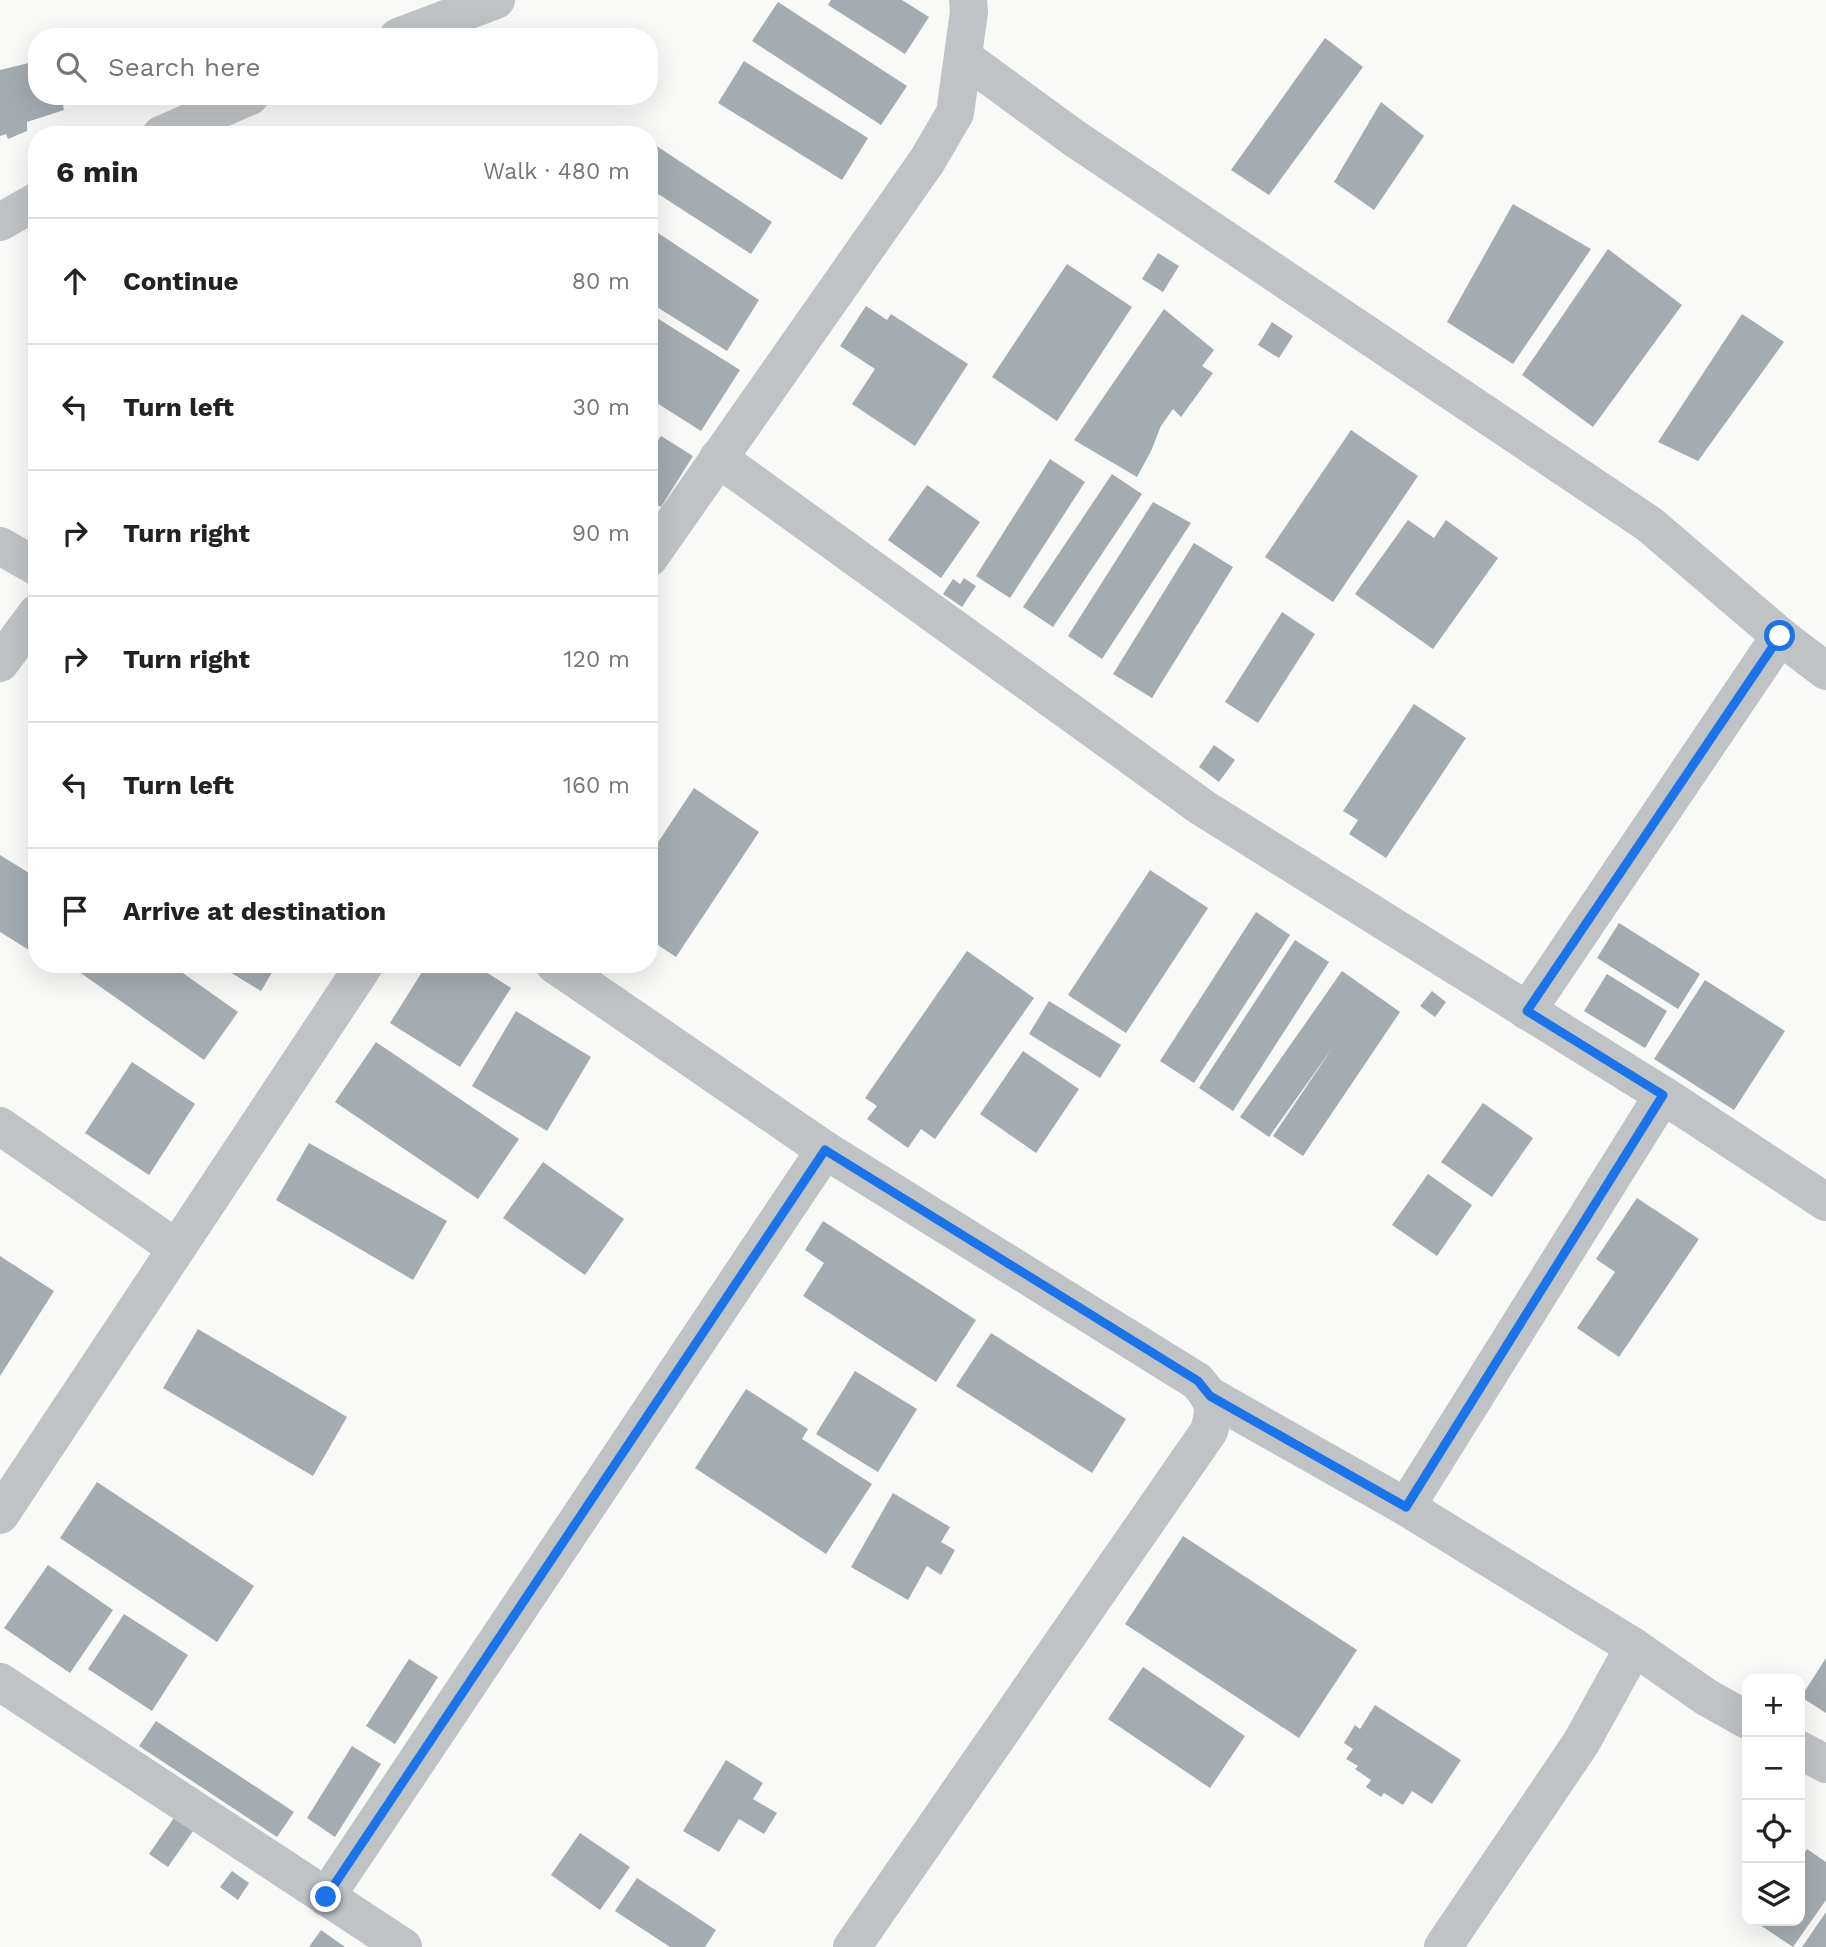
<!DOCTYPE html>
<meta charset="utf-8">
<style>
:root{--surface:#fff;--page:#f6f6f6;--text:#222;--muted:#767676;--line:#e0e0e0}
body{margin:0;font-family:"Work Sans",sans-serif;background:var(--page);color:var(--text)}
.controls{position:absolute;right:21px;bottom:21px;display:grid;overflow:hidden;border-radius:14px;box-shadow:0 7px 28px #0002}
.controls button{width:63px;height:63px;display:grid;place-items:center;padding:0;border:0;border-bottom:2px solid var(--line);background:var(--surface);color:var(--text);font:35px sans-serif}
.stop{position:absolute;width:21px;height:21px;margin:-16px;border:5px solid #1a73e8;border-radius:50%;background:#fff}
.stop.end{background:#1a73e8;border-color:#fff;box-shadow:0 2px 7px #0008}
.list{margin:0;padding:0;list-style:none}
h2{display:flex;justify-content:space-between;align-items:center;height:91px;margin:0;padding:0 28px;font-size:30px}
h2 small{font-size:23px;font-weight:400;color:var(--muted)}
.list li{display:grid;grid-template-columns:46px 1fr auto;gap:21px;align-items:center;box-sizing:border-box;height:126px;padding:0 28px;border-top:2px solid var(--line)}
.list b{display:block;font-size:26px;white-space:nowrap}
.list em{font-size:23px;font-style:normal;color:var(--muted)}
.icon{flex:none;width:38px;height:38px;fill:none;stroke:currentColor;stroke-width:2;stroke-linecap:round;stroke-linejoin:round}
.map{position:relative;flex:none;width:1826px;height:1947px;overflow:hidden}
.search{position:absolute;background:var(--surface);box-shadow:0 7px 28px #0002;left:28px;top:28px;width:630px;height:77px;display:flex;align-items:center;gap:18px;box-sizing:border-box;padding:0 24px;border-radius:28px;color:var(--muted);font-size:26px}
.panel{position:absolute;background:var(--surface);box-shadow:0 7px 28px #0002;left:28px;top:126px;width:630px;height:847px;border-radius:28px}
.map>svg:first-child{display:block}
</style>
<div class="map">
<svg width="1826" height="1947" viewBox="0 0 1826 1947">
<rect width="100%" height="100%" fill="#f9f9f7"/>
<g fill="#a4acb1">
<polygon points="831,0 902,0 929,17 905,54 828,5"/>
<polygon points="778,2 907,86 881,125 752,41"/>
<polygon points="1325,38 1363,67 1269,195 1231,170"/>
<polygon points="37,61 37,96 61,96 64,110 27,122 27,131 8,139 6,134 0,136 0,70"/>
<polygon points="744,61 868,138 842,180 718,103"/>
<polygon points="1381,102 1424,136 1374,210 1334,182"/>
<polygon points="655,145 772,222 751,254 649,188 649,154"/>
<polygon points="1513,204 1591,249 1513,364 1447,322"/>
<polygon points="649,227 759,300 727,351 649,302"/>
<polygon points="1608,249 1682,305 1593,427 1522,375"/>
<polygon points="1158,253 1179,266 1163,292 1142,279"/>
<polygon points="1067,264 1132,307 1057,421 992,377"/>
<polygon points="866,306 887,320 891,314 968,364 915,446 852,404 875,369 840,346"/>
<polygon points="1164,309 1214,350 1202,366 1213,373 1181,417 1173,409 1161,426 1151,451 1137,477 1074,440"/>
<polygon points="649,313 740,370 701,431 649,398"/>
<polygon points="1742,314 1784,342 1698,461 1658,442"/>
<polygon points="1272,322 1293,336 1279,358 1258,345"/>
<polygon points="1351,430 1418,476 1333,602 1265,557"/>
<polygon points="661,436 693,456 661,507 649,500 649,454"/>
<polygon points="1050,459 1085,482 1010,598 976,576"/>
<polygon points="1112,474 1142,494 1053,627 1023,607"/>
<polygon points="927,485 980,522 941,578 888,540"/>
<polygon points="1153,502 1191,523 1102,659 1068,636"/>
<polygon points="1408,520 1434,538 1446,520 1498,558 1433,649 1355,594"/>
<polygon points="1194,543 1233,567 1152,698 1113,674"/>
<polygon points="964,578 976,586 962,607 943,594 953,579 960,584"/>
<polygon points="1282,612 1315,634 1258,723 1225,702"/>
<polygon points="1414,704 1466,738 1386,858 1349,834 1358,820 1343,811"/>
<polygon points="1214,745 1235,760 1219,782 1199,767"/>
<polygon points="694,788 759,832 676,957 649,939 649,856"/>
<polygon points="0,855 37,878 37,955 0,932"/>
<polygon points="1150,870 1208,908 1126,1033 1068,995"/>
<polygon points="1256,912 1290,935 1194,1083 1160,1061"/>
<polygon points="1619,923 1700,974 1678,1009 1597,958"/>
<polygon points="1295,940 1329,962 1233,1111 1199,1088"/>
<polygon points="967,951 1034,998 935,1139 921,1129 908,1148 867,1119 877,1106 865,1098"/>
<polygon points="83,964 170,964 238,1012 204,1060 78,971"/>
<polygon points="217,964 277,964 261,991"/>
<polygon points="427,964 436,964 467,973 478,967 511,988 460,1067 390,1023"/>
<polygon points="1342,971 1400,1012 1303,1156 1273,1136 1333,1047 1269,1137 1240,1117"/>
<polygon points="1607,974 1667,1011 1645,1048 1584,1011"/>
<polygon points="1705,980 1785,1031 1734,1110 1654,1059"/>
<polygon points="1432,991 1446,1002 1435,1017 1420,1006"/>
<polygon points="1049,1001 1121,1045 1100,1078 1029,1034"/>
<polygon points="516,1011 591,1057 547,1131 472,1086"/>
<polygon points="376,1042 519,1139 478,1199 335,1102"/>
<polygon points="1023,1051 1079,1089 1036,1153 980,1114"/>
<polygon points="132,1062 195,1104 149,1175 85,1133"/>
<polygon points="1483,1103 1533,1138 1492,1197 1441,1162"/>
<polygon points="309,1143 447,1221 413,1280 276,1200"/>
<polygon points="543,1162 624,1219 585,1275 503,1218"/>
<polygon points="1428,1174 1472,1205 1437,1256 1392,1225"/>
<polygon points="1637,1198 1699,1239 1619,1357 1577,1328 1615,1272 1596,1259"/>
<polygon points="823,1221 976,1320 936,1382 803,1296 824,1263 805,1250"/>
<polygon points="0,1256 54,1291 0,1376"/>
<polygon points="198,1329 347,1417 313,1476 163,1388"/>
<polygon points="991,1333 1126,1419 1092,1473 956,1386"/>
<polygon points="855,1371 917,1409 878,1472 816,1434"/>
<polygon points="746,1389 808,1429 802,1439 872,1484 826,1554 695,1468"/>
<polygon points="97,1482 254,1586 217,1642 60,1538"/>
<polygon points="893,1493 950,1527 941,1542 955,1550 941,1575 927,1566 908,1600 851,1567"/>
<polygon points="1183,1536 1357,1650 1299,1738 1125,1624"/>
<polygon points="48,1565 113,1610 70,1673 4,1628"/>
<polygon points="124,1614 188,1655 152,1711 88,1669"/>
<polygon points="1826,1658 1826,1713 1801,1697"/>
<polygon points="409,1659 438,1677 395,1744 366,1726"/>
<polygon points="1143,1667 1245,1736 1210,1788 1108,1719"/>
<polygon points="1375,1705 1461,1760 1432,1804 1412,1791 1403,1805 1384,1793 1381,1797 1366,1787 1371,1780 1355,1769 1358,1766 1346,1759 1353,1749 1344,1743 1355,1725 1360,1729"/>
<polygon points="156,1721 294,1812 277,1837 139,1746"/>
<polygon points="352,1746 381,1764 335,1837 307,1818"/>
<polygon points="726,1760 763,1783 753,1799 777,1813 764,1834 739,1819 719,1852 683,1831"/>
<polygon points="174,1818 193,1831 168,1867 149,1854"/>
<polygon points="580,1833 630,1867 600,1910 551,1875"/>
<polygon points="1807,1849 1826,1862 1826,1900 1793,1947 1757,1923 1759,1921 1800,1921 1800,1860"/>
<polygon points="232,1871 249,1883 238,1900 220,1887"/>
<polygon points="637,1878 716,1930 705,1947 670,1947 615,1911"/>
<polygon points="1826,1912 1826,1947 1802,1947"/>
<polygon points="321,1930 345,1947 309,1947"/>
</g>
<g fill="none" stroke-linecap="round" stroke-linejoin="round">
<g stroke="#bfc3c6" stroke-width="38">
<polyline points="398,37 496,0"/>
<polyline points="963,57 1074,138 1649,524 1780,636 1826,671"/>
<polyline points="161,135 250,96"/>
<polyline points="0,222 37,201"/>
<polyline points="718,458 1203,808 1663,1095"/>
<polyline points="0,546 37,567"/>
<polyline points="649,558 927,161 955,113 969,12 968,0"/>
<polyline points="0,663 37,613"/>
<polyline points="554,964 825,1150"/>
<polyline points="1527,1011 1780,636"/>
<polyline points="0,1126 176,1248"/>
<polyline points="1210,1396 1406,1507 1634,1647"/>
<polyline points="1406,1507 1663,1095 1826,1202"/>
<polyline points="0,1515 365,964"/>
<polyline points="0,1682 403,1947"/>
<polyline points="1800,1750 1826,1764"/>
<path d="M326,1897L825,1150L1197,1381C1214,1401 1216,1406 1209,1431L852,1947"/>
<polyline points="1443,1947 1581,1743 1634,1647 1706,1697 1747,1720"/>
</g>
</g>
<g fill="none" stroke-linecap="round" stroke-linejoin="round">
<polyline stroke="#1a73e8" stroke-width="9" points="326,1897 825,1150 1198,1381 1210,1396 1406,1507 1663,1095 1527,1011 1780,636"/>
</g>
</svg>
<div class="controls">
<button>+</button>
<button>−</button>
<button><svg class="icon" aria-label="locate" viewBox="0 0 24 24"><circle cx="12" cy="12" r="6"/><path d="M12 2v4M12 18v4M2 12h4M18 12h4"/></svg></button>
<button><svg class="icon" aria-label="layers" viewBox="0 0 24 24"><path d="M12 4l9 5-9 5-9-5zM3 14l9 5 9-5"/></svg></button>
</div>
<div class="stop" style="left:1780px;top:636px"></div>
<div class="stop end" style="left:326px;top:1897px"></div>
<div class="search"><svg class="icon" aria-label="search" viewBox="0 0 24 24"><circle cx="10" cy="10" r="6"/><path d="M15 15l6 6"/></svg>Search here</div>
<section class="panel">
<h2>6 min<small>Walk · 480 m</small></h2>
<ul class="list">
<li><svg class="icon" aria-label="ahead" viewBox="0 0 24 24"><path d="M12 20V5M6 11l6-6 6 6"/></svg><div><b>Continue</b></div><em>80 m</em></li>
<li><svg class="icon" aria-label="left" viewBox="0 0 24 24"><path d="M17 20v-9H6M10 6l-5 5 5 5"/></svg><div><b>Turn left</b></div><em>30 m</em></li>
<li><svg class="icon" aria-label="right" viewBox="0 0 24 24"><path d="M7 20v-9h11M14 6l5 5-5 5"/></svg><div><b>Turn right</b></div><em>90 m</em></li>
<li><svg class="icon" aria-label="right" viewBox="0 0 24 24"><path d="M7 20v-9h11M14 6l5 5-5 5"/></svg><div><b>Turn right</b></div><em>120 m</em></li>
<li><svg class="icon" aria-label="left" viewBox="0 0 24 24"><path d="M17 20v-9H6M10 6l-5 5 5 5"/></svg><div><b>Turn left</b></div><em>160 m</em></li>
<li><svg class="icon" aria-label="arrive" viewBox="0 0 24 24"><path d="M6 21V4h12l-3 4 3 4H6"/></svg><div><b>Arrive at destination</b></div></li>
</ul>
</section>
</div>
